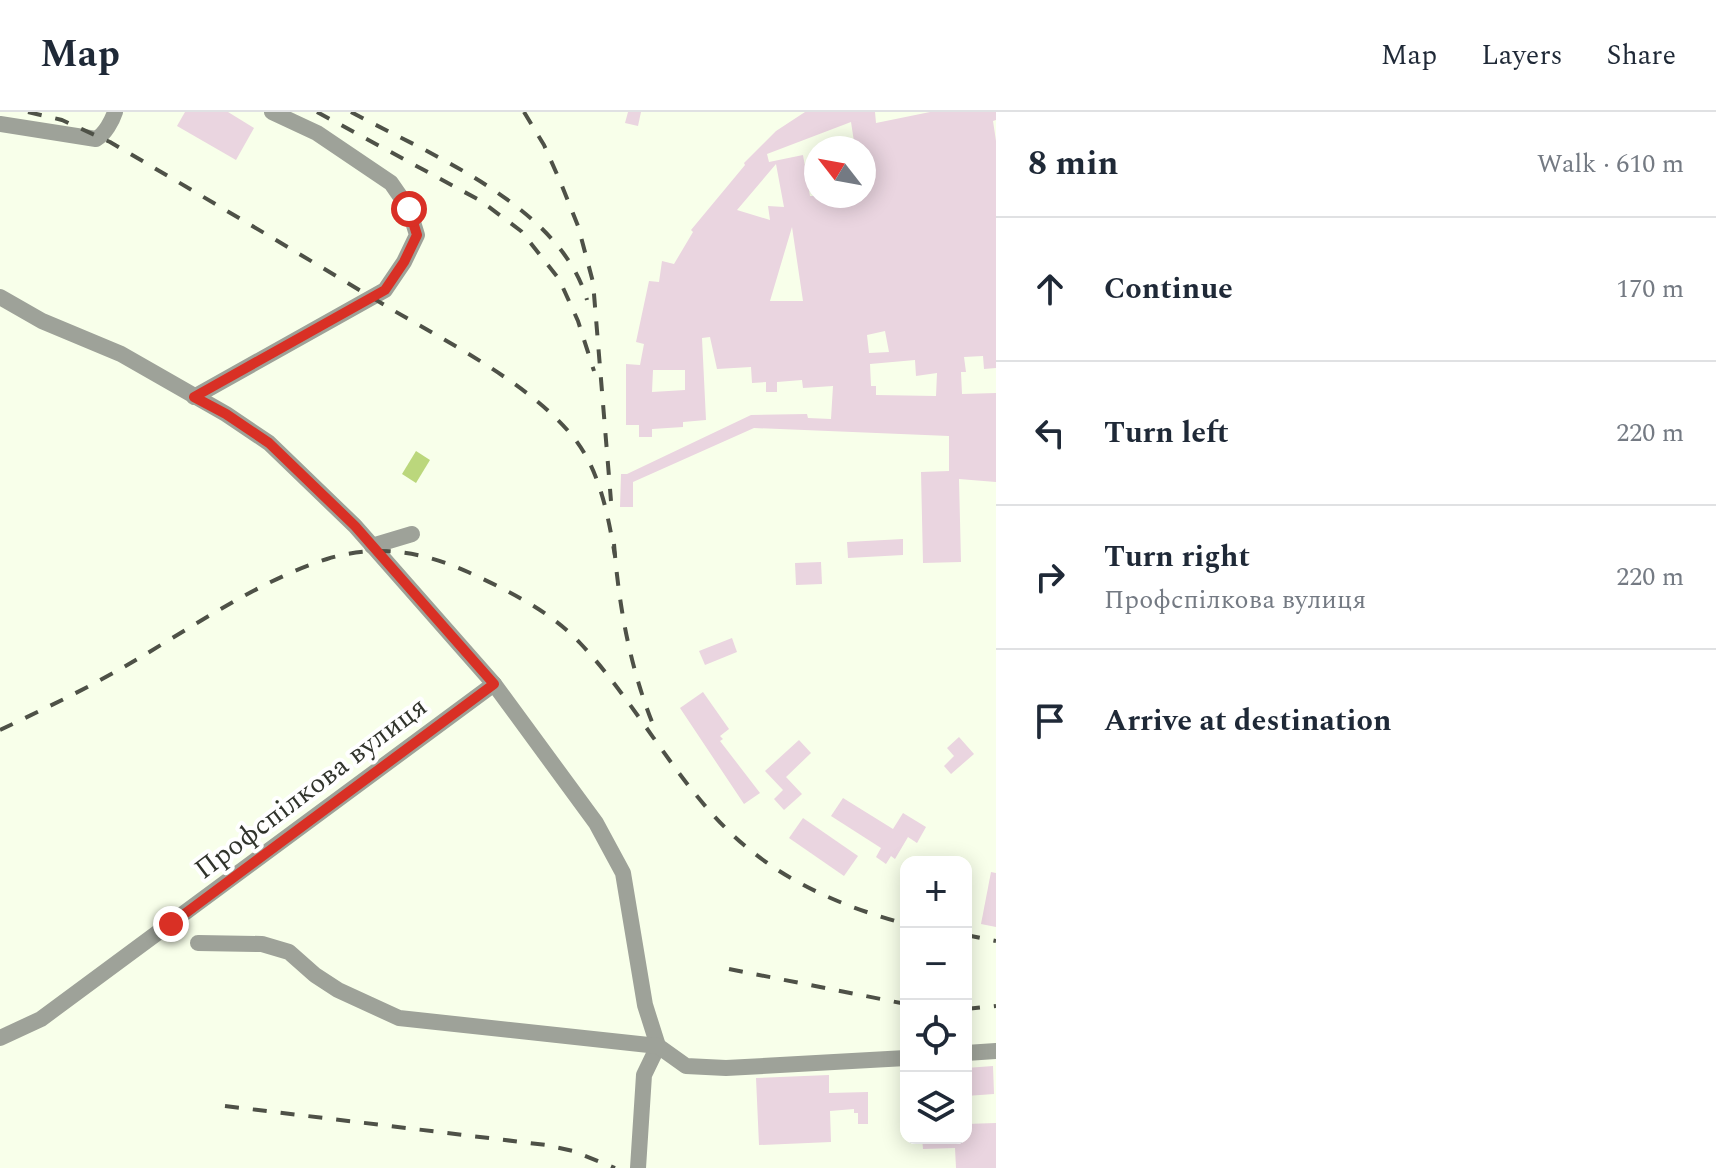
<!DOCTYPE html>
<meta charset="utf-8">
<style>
:root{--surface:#fff;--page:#f6f6f7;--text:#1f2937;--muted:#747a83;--line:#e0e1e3}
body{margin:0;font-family:Spectral,serif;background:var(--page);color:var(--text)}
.controls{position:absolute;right:24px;bottom:24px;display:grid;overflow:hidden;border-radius:16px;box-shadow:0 4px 20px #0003}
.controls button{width:72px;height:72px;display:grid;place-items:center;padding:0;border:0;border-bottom:2px solid var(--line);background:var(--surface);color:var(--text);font:40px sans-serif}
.compass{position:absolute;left:804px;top:24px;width:72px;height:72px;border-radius:50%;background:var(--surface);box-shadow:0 4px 20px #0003;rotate:301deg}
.stop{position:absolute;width:24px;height:24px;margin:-18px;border:6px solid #d93025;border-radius:50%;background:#fff}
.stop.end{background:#d93025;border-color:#fff;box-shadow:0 2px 8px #0008}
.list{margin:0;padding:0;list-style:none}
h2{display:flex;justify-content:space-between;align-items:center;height:104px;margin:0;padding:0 32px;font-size:34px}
h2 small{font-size:26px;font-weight:400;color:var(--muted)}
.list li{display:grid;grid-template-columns:52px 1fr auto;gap:24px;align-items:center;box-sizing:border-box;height:144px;padding:0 32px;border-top:2px solid var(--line)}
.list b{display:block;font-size:30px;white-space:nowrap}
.list p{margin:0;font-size:26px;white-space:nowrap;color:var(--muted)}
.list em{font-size:26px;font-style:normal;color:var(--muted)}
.icon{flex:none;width:44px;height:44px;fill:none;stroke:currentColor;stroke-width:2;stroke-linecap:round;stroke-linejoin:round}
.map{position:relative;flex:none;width:996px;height:1056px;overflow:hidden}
header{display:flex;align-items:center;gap:48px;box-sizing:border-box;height:112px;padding:0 40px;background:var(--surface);border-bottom:2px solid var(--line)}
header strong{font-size:38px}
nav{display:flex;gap:44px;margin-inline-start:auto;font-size:28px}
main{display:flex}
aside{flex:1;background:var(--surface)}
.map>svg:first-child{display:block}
</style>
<header>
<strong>Map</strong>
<nav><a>Map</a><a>Layers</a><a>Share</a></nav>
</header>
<main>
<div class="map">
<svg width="996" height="1056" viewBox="0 0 996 1056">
<rect width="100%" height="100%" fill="#f8ffea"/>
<polygon fill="#bbd77c" points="416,339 430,348 416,371 402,362"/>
<g fill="#ead5e0" fill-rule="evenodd">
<polygon points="185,0 228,0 254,16 236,48 177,14"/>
<polygon points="628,0 641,0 638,14 625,11"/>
<path d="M805,0H875L876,11L930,0H996V8L993,9L996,29V256L984,257L983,244L964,245L966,260H961L962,282L996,281V370L959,367L961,450L923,451L921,360L949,359V324L754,316L633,370V395H620L621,362H627L751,303L807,302L808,306L831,307L833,274L803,276L802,268L777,270V280H766V270L752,271L751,255L717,257L710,225L702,226L706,308L683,310V315L652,317V325H639V313H626V252L640,253L644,232L636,230L649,169L659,170L662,149L674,152L693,120L691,118L745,53L744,51L776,19ZM851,10L855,36H864V84H810L803,43L769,50L767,42ZM776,52L784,95L768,94L770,108L737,98ZM792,115L803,189H770ZM885,219L889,240L869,241L867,223ZM915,248L916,264L937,261L936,284L876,283V274H871L870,252ZM653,258H685V278L652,280Z"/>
<polygon points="903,427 903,443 848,446 847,430"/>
<polygon points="821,450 822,472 796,473 795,451"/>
<polygon points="732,526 737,540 705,553 699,539"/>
<polygon points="703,580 729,617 720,624 723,627 720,629 760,681 744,692 680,596"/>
<polygon points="959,625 974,642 951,662 944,654 954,644 947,636"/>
<polygon points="799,628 811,641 786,665 802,682 784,698 774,687 783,678 765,659"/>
<polygon points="843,686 893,717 903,701 926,715 917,731 908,725 895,747 891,744 886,752 876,745 881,736 831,704"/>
<polygon points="803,706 858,744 844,764 789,726"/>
<polygon points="991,760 996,761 996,815 981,812"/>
<polygon points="993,954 994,982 966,984 966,956"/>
<polygon points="829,963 829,981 868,980 868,1012 858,1012 858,1001 854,1001 854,997 830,999 831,1030 759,1033 756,966"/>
<polygon points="996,1011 996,1056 956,1056 955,1036 923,1037 922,1026 966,1026 966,1012"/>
</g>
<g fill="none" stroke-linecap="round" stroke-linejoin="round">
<g stroke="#9ea299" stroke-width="16">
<path d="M0,12L96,27C105,22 112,9 115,0"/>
<polyline points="0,185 42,209 121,242 226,302 269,331 355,414 494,572 596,711 623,761 645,893 658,934 644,963 638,1056"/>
<polyline points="194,285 385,178 404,150 417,123 409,97 391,71 317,21 272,0"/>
<polyline points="372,434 412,422"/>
<polyline points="198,831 262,832 289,840 315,863 338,878 399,906 658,934 686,954 726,956 906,946"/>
<polyline points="0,926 41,907 494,572"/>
<polyline points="966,941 996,939"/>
</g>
<g stroke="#4e5147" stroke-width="4" stroke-dasharray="14 14" stroke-linecap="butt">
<path d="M28,0L62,8L110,30C204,85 298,141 391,197C449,231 532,273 574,326C600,359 608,403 615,444"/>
<polyline points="317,0 481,89 521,119 559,167 578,209 594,259"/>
<path d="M351,0C431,43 560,94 587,188"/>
<polyline points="524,0 544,33 560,69 578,114 593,170 611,389"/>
<path d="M614,432C619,495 630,556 654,615"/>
<path d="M0,618C44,597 88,576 129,552C191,516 258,469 327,447C376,432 422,439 468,460C507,478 550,499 580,531C638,592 680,679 744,733C791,773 847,796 906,812"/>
<polyline points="966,823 996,829"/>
<polyline points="729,857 906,892"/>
<polyline points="966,897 996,894"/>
<polyline points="225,994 546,1033 573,1039 615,1056"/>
</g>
</g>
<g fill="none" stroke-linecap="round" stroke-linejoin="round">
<polyline stroke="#d93025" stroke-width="10" points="171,812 494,572 355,414 269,331 226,302 194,285 385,178 404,150 417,123 409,97"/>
</g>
<g text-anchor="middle" stroke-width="8" stroke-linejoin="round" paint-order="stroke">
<g font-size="28" fill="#31342c" stroke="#fff">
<text transform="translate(310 675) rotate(-37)" y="10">Профспілкова вулиця</text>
</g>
</g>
</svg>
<div class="controls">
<button>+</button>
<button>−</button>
<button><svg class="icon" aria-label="locate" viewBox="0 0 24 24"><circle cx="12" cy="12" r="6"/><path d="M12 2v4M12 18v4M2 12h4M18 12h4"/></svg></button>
<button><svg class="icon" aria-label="layers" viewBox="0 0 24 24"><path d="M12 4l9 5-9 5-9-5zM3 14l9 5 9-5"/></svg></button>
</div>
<svg class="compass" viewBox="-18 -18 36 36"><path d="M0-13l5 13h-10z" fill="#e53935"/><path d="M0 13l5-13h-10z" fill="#747a83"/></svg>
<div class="stop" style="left:409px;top:97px"></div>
<div class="stop end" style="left:171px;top:812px"></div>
</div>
<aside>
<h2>8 min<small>Walk · 610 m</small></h2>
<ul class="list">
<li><svg class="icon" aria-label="ahead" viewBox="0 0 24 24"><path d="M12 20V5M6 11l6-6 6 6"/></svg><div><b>Continue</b></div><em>170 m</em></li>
<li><svg class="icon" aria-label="left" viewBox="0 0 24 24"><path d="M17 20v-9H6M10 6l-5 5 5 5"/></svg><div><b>Turn left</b></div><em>220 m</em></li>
<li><svg class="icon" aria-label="right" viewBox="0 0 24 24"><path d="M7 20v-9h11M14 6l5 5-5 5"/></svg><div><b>Turn right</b><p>Профспілкова вулиця</p></div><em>220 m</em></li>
<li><svg class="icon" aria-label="arrive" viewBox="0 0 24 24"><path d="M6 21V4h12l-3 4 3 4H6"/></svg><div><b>Arrive at destination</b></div></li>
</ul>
</aside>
</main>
